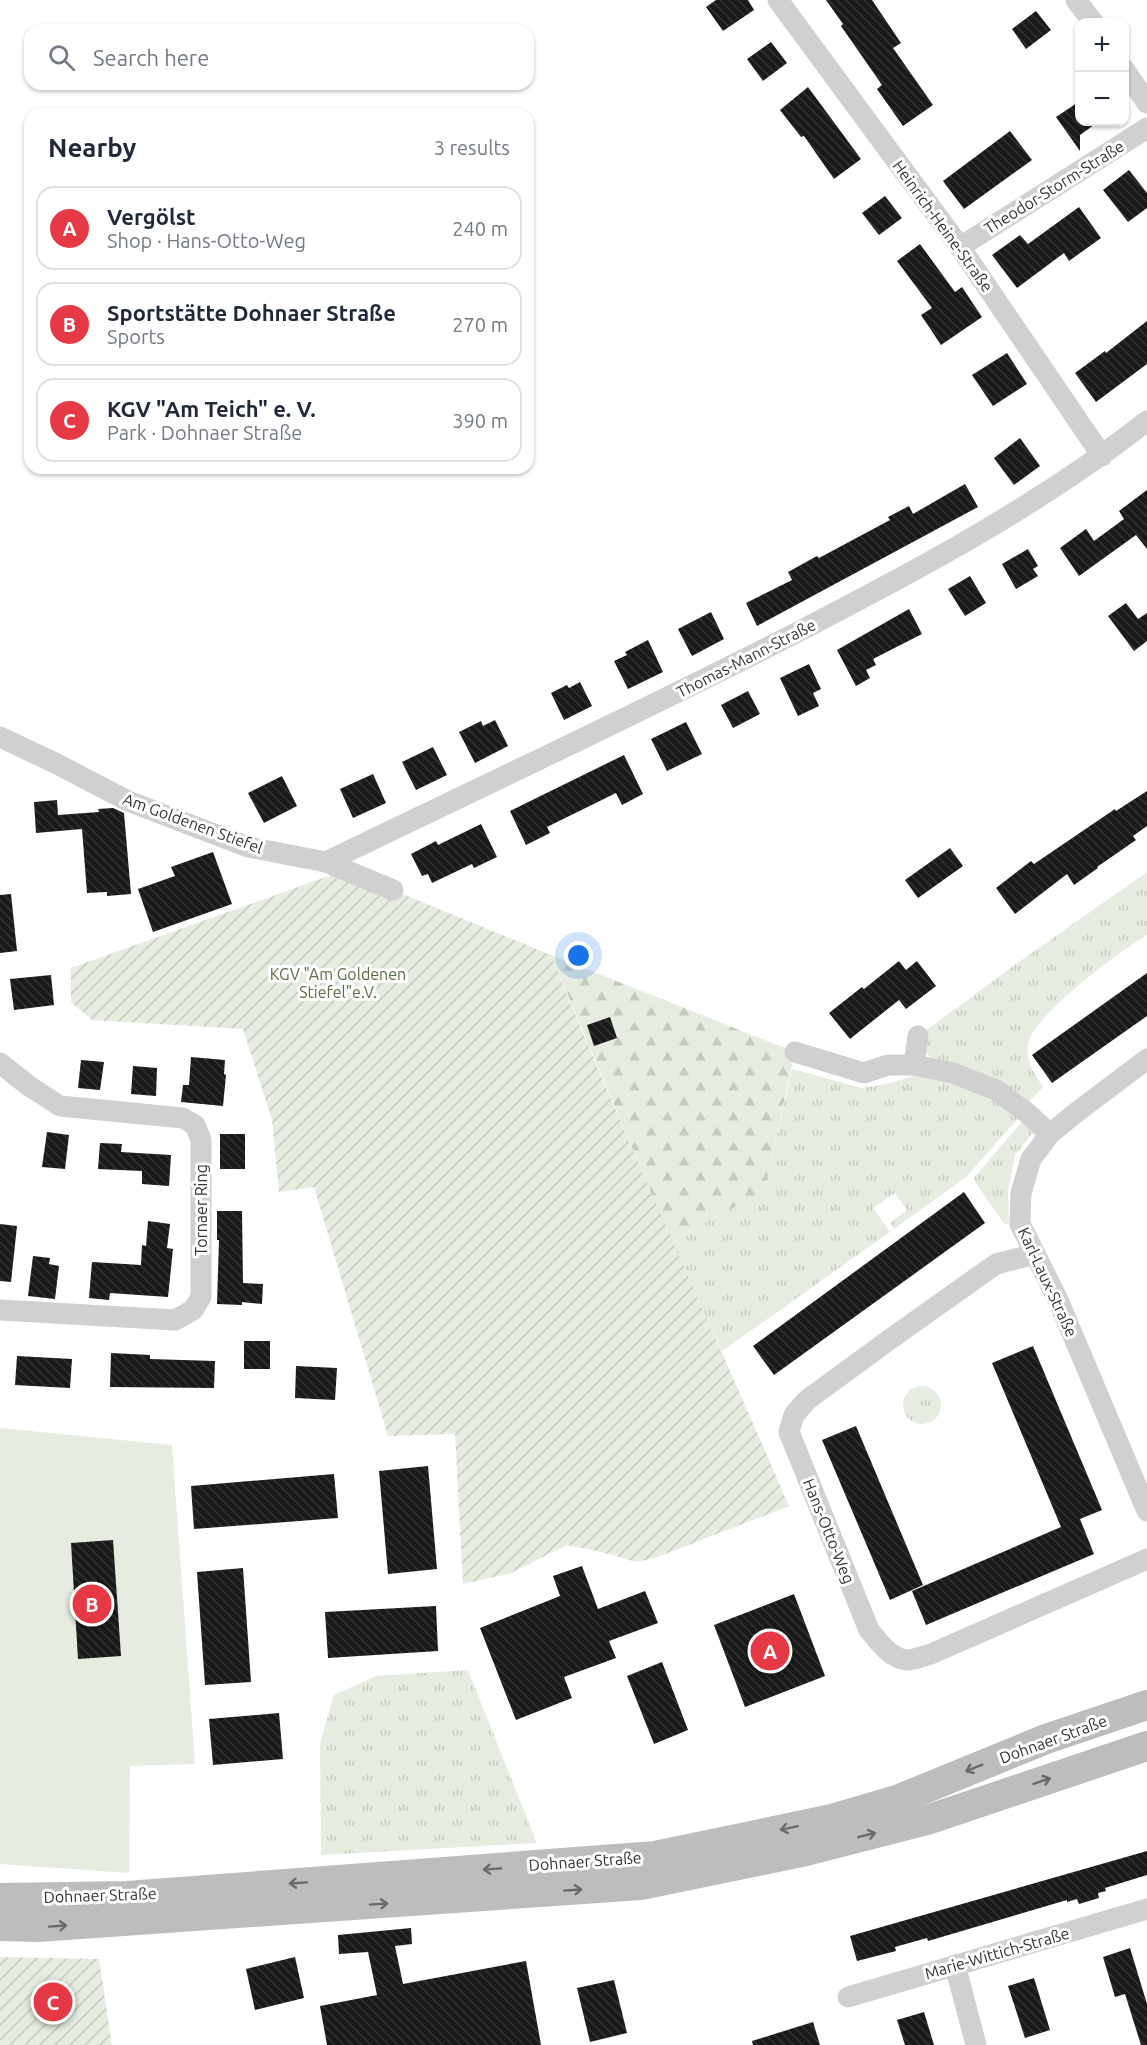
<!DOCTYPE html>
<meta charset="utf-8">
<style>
:root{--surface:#fff;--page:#f6f6f7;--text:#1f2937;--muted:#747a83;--line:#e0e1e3;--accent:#e63946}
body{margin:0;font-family:Ubuntu,sans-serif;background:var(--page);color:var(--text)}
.controls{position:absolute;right:18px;top:18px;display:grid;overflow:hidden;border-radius:12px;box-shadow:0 2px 4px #0004}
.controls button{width:54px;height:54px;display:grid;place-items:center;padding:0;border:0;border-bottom:2px solid var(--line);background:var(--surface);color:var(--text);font:30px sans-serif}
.you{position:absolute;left:579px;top:956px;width:21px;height:21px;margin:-15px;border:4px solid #fff;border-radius:50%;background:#1a73e8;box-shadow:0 0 0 9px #1a73e833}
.badge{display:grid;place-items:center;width:39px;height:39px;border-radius:50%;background:var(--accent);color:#fff;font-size:20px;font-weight:700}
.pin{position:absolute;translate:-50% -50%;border:3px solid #fff;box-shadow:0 2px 6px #0006}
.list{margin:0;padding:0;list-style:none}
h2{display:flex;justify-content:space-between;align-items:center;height:78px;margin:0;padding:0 24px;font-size:26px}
h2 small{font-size:20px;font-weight:400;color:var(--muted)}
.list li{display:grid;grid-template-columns:39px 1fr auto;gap:18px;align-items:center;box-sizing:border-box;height:84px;margin:0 12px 12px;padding:0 12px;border:2px solid var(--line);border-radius:18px}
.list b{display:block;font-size:22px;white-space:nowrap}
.list p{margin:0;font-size:20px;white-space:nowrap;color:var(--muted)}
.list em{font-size:20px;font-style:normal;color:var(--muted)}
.icon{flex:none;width:33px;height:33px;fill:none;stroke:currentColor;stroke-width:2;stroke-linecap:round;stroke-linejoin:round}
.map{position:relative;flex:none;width:1147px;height:2045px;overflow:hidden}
.search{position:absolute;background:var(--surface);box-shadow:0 2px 4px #0004;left:24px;top:24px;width:510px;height:66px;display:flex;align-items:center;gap:15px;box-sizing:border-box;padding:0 21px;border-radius:18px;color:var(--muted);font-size:22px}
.panel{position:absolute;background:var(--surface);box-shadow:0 2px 4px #0004;left:24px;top:108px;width:510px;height:366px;border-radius:18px}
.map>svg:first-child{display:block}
</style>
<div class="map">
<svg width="1147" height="2045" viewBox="0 0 1147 2045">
<defs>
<pattern id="grass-tufts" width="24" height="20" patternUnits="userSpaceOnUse" patternTransform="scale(1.5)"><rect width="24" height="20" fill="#e6ecdf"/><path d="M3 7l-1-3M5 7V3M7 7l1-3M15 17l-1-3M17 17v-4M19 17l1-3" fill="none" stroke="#c6cbc0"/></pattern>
<pattern id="forest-firs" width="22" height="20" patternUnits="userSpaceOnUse" patternTransform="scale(1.5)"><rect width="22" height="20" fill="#e6ecdf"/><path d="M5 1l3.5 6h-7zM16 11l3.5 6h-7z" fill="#c6cbc0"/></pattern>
<pattern id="garden-furrows" width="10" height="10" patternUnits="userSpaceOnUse" patternTransform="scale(1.5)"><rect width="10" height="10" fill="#e6ecdf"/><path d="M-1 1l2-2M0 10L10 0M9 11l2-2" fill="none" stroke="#c6cbc0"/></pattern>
<pattern id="building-back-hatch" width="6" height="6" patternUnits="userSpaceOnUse" patternTransform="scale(1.5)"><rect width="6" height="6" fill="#1a1a1a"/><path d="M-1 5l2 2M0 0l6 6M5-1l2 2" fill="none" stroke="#333"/></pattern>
</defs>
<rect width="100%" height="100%" fill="#fff"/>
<g fill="url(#grass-tufts)">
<path d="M1147,872V935C1120,951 1033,1015 1028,1044C1025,1061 1035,1074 1043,1087L1028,1103L932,1060L922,1047L921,1034L1016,964Z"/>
<polygon points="792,1069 862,1088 890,1083 920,1074 949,1079 1022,1114 966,1177 894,1229 890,1223 907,1210 895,1193 873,1208 890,1232 722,1351 671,1240 764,1192"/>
<polygon points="1026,1117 1037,1128 1015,1155 1008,1191 1009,1223 1005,1225 973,1179"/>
<circle cx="922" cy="1405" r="19"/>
<polygon points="468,1670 537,1843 321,1855 320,1743 334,1695 376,1676"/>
</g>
<polygon fill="url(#forest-firs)" points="551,955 795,1052 764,1192 671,1240"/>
<g fill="url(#garden-furrows)">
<path d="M337,873L393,890L551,955C626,1141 710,1323 789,1506L655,1558L636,1562L601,1552L567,1545L511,1573L463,1584L455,1434L388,1436L314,1187L279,1192L272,1120L243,1029L92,1020L71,1002V968Z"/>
<polygon points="0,1957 99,1959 112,2045 0,2045"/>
</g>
<polygon fill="#e6ecdf" points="0,1428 172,1445 195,1764 130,1766 129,1873 0,1864"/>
<g fill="url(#building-back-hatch)">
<polygon points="716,0 748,0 754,10 723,31 706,7"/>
<polygon points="826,0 872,0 901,43 893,48 933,105 903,126 877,89 882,85 841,26 843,24"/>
<polygon points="1036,11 1051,30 1026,49 1012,29"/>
<polygon points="771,42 787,63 763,81 747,59"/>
<polygon points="808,87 861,159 834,179 804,136 801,137 780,110"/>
<polygon points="1080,101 1080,122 1098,122 1080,135 1080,151 1056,117"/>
<polygon points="1010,131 1032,160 964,209 943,181"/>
<polygon points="1129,170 1147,193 1147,208 1128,222 1103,190"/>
<polygon points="885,196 902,218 879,235 862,213"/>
<polygon points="1079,207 1101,238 1069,261 1064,253 1017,288 992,255 1020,235 1028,244"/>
<polygon points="920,244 955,292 962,287 982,317 941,345 921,315 932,308 897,261"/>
<polygon points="1147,321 1147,364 1096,402 1075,373 1105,351 1106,353"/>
<polygon points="1007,353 1027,384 993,406 972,375"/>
<polygon points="1020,438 1040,466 1014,485 994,458"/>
<polygon points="965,484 978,507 757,626 746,603 792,580 788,572 817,556 819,558 890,520 888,517 909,506 913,514"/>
<polygon points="1147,490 1147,549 1136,535 1079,576 1060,548 1086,529 1094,541 1124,519 1119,511"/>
<polygon points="1028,549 1038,566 1033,569 1038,576 1016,589 1002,564"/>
<polygon points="970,576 986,603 965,616 948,589"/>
<polygon points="1126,603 1138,619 1147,613 1147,641 1134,651 1108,616"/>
<polygon points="909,609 922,634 873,659 876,665 866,670 870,678 856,686 837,650"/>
<polygon points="711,612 724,639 692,656 678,629"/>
<polygon points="648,640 663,672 628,689 614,661 627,655 625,652"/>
<polygon points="809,664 821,689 813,693 819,706 798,716 780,678"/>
<polygon points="580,682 592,706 564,720 551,693 567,685 569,688"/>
<polygon points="748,691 760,714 733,728 721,705"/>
<polygon points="495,720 508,746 475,763 459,732 481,721 483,726"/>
<polygon points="686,722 702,754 667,771 651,739"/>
<polygon points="433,747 447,775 416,790 402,762"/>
<polygon points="624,755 643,794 622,805 616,793 547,827 550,833 526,845 510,811"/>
<polygon points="373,774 386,803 353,818 340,789"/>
<polygon points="282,776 297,806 264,823 248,793"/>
<polygon points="1147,791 1147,826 1133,836 1136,840 1097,867 1098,868 1074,885 1067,874 1015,914 996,888 1031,861 1034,864 1115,809 1116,811"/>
<polygon points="57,800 58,815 99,812 98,809 113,808 124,813 131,894 107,896 107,892 87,893 82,829 36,833 34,802"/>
<polygon points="481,824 497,857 474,868 472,864 432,883 428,874 422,876 411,854 436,841 438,845"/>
<polygon points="950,848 963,866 918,898 905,880"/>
<polygon points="213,852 232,904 153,932 138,889 175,876 171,867"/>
<polygon points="11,894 17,951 0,953 0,895"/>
<polygon points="899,961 906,970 917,961 936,986 906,1009 899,1000 850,1039 829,1013 862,987 864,989"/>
<polygon points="1147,973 1147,1016 1052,1083 1032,1055"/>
<polygon points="51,975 54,1005 14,1010 10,979"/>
<polygon points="610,1017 617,1038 594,1046 587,1025"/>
<polygon points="191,1057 225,1060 224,1074 226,1075 223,1106 181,1102 183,1085 189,1085"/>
<polygon points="81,1060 104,1062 100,1090 78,1088"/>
<polygon points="133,1066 157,1068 156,1096 131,1094"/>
<polygon points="47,1132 69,1135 65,1169 42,1167"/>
<rect x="220" y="1134" width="25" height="35"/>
<polygon points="100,1143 122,1144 121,1152 171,1155 169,1186 142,1184 142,1171 98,1169"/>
<polygon points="964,1192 985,1223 774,1375 753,1346"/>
<polygon points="217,1211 242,1211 243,1283 263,1284 262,1304 242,1302 242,1305 217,1304 219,1240 217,1240"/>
<polygon points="148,1221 170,1224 167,1248 173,1249 168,1297 110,1293 109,1300 89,1298 92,1262 141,1265 142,1245 146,1246"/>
<polygon points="0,1224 17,1226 11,1282 0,1281"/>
<polygon points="33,1256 50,1258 49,1264 59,1266 55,1299 28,1296"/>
<rect x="244" y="1341" width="26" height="28"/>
<polygon points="1033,1346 1102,1510 1080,1519 1094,1554 926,1625 912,1591 1061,1527 992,1363"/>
<polygon points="111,1353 150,1355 150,1359 215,1361 214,1388 110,1387"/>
<polygon points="17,1356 72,1359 70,1388 15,1385"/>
<polygon points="296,1366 337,1368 335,1400 295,1398"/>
<polygon points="856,1426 923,1585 890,1600 822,1440"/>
<polygon points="428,1466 437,1569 388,1574 379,1471"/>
<polygon points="334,1474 338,1518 194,1529 191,1486"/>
<polygon points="113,1540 121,1656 78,1659 71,1543"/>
<polygon points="582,1566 598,1609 645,1591 658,1623 609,1641 616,1658 564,1677 572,1698 516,1720 480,1628 560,1596 553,1576"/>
<polygon points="243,1568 251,1682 205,1685 197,1572"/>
<polygon points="794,1594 825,1676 745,1707 714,1625"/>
<polygon points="436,1606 438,1651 328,1658 325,1612"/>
<polygon points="662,1662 688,1730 654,1744 627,1676"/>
<polygon points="279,1713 283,1759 213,1765 209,1719"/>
<polygon points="1147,1851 1147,1875 1105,1888 1106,1891 1098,1893 1099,1898 1079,1904 1077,1899 1067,1902 1067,1900 928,1941 927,1938 895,1947 896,1951 857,1961 850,1936"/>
<polygon points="411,1928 412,1944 395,1946 403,1984 526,1961 541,2045 327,2045 320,2006 377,1995 368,1952 339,1954 338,1935"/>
<polygon points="1130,1948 1147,2004 1147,2045 1141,2045 1125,1994 1115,1997 1103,1957"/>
<polygon points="295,1957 304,1998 255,2010 246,1969"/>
<polygon points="1034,1978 1050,2030 1025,2038 1008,1986"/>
<polygon points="614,1980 627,2033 590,2042 577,1988"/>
<polygon points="924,2012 934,2045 905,2045 897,2020"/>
<polygon points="813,2022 820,2045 753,2045 752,2041"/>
</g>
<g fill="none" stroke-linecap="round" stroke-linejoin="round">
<g stroke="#d0d0d0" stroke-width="21">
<polyline points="778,0 960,247 1102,456"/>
<polyline points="1076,0 1093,22"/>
<polyline points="1124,69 1147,103"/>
<polyline points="960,247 1147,128"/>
<polyline points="0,737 57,764 128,801 248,847 326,862 393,890"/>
<path d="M326,862C481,787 637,714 790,636C914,572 1037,507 1147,421"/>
<polyline points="795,1052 864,1073 888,1065 914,1065 953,1073 996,1090 1026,1112 1050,1134"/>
<polyline points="1147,1059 1073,1115 1050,1134 1031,1159 1021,1193 1020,1224 1058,1300 1147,1511"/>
<polyline points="0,1063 29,1086 60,1106 183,1118 195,1125 201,1140 201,1297 193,1310 175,1320 0,1310"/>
<polyline points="914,1065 918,1036"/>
<path d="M1035,1254L996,1264L889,1340L807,1400L794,1415L789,1432L869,1630C879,1642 890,1658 907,1660C914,1660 924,1656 931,1654L1147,1559"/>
<polyline points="955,1965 976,2045"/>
<polyline points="848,1997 1147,1909"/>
</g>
<g stroke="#bdbdbd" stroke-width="30">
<polyline points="0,1898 127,1896 655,1856 832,1819 897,1800 1046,1739 1147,1705"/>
<polyline points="0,1926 38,1927 641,1885 806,1851 927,1820 1147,1746"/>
</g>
</g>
<defs><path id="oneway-shaft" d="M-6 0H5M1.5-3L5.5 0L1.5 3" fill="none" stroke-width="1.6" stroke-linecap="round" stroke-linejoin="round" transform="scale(1.5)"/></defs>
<g stroke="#6a6a6a">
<use href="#oneway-shaft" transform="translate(974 1768) rotate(158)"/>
<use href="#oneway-shaft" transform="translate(1042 1781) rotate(-19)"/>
<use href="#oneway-shaft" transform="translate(789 1828) rotate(168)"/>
<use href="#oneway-shaft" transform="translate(867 1835) rotate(-14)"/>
<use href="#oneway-shaft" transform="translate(492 1869) rotate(176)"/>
<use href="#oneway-shaft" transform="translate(298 1883) rotate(176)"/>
<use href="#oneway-shaft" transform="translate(573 1890) rotate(-4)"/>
<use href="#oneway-shaft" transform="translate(379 1904) rotate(-4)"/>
<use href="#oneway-shaft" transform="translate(58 1926) rotate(-4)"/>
</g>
<g text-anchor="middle" stroke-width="6" stroke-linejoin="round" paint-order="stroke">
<g font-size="16" fill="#333" stroke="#fff">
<text transform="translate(1054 187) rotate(-32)" y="6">Theodor-Storm-Straße</text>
<text transform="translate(943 226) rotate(54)" y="6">Heinrich-Heine-Straße</text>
<text transform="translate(746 658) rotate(-27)" y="6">Thomas-Mann-Straße</text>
<text transform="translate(193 823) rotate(20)" y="6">Am Goldenen Stiefel</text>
<text transform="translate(201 1210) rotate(-90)" y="6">Tornaer Ring</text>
<text transform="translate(1048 1282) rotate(65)" y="6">Karl-Laux-Straße</text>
<text transform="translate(829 1531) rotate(68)" y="6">Hans-Otto-Weg</text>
<text transform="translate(1053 1739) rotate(-20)" y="6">Dohnaer Straße</text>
<text transform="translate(585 1861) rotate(-4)" y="6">Dohnaer Straße</text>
<text transform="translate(100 1895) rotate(-2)" y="6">Dohnaer Straße</text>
<text transform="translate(997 1953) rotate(-16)" y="6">Marie-Wittich-Straße</text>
</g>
<g font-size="16" fill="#56703f" stroke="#fff">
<text x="338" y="980">KGV "Am Goldenen<tspan x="338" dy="18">Stiefel"e.V.</tspan></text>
</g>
</g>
</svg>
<div class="controls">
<button>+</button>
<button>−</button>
</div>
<div class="you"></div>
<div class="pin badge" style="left:770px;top:1651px">A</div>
<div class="pin badge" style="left:92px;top:1604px">B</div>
<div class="pin badge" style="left:53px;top:2002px">C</div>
<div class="search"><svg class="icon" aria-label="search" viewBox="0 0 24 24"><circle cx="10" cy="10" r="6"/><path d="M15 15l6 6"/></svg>Search here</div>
<section class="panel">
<h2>Nearby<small>3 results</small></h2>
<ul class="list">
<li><span class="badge">A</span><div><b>Vergölst</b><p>Shop · Hans-Otto-Weg</p></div><em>240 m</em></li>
<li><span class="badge">B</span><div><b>Sportstätte Dohnaer Straße</b><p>Sports</p></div><em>270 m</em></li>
<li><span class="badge">C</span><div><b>KGV &quot;Am Teich&quot; e. V.</b><p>Park · Dohnaer Straße</p></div><em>390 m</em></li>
</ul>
</section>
</div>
